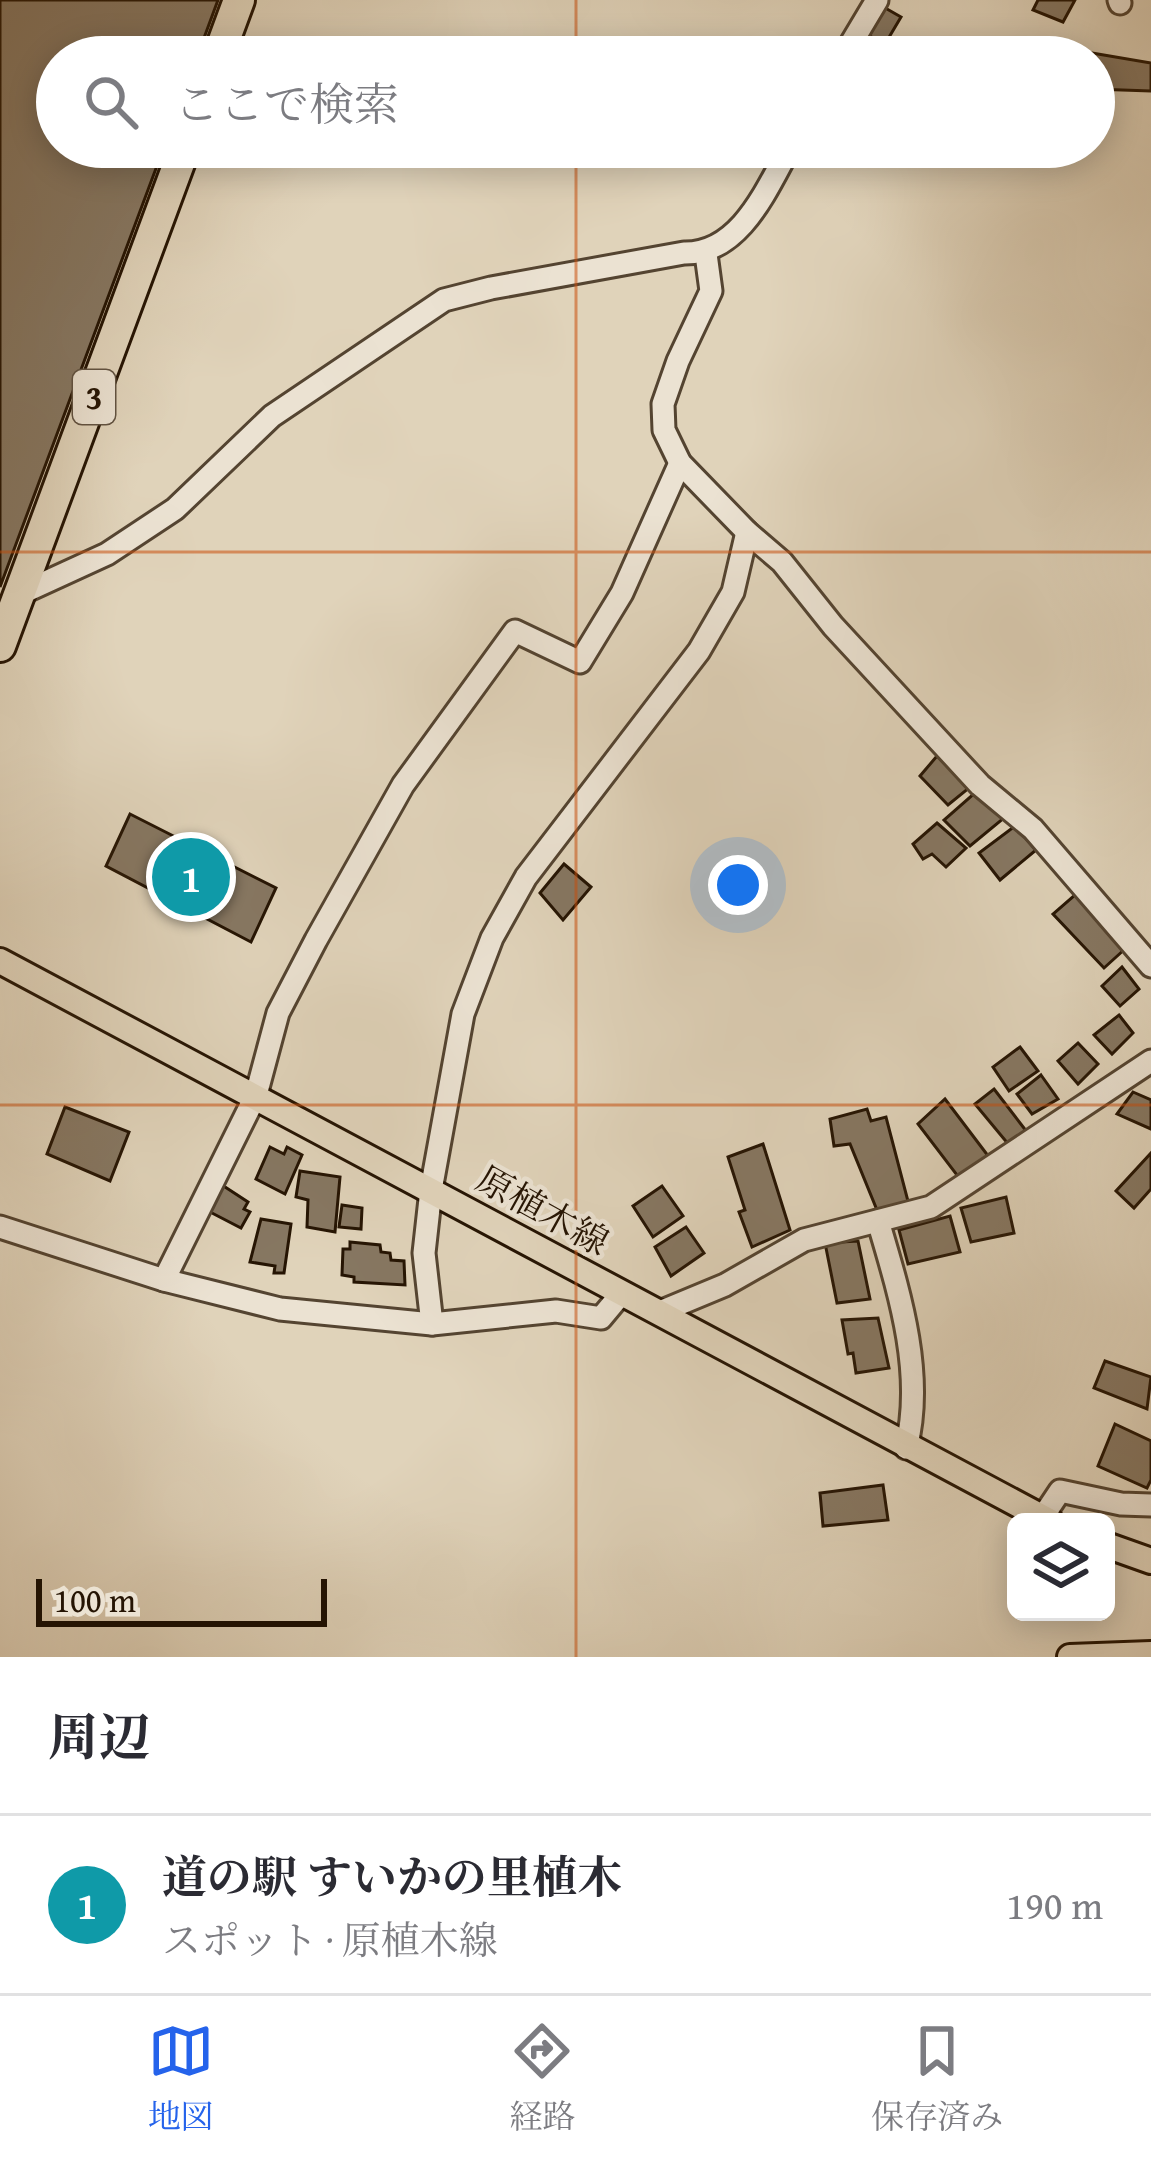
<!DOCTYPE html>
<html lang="ja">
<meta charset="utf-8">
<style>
:root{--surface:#fff;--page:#f2f2f3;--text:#2b2b33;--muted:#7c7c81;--line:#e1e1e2;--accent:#2563eb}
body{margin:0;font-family:"Gentium Book Plus","Noto Serif JP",serif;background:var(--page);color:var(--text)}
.controls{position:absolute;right:36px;bottom:36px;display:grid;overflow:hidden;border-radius:18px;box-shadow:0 6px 30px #0003}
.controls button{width:108px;height:108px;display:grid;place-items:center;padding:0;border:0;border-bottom:3px solid var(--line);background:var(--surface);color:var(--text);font:60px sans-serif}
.scale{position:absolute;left:36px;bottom:30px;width:291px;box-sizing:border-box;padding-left:12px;border:6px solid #251403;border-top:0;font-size:33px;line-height:42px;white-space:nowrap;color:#251403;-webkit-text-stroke:9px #ebe2d2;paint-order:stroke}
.you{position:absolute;left:738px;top:885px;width:42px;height:42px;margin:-30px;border:9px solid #fff;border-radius:50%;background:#1a73e8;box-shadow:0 0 0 18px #1a73e833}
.badge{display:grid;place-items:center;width:78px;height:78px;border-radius:50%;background:var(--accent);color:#fff;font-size:39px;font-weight:700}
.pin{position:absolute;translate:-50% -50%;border:6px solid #fff;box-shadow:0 3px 12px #0006}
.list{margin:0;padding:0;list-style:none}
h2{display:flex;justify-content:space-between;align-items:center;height:156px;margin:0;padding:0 48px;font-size:51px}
h2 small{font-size:39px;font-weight:400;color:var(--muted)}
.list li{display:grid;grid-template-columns:78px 1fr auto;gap:36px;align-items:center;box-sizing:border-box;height:180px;padding:0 48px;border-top:3px solid var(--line)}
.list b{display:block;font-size:45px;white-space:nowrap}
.list p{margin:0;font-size:39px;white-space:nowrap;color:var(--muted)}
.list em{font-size:39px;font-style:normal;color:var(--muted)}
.icon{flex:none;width:66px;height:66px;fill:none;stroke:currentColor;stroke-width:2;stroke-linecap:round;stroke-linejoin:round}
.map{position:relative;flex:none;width:1151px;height:1657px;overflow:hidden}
.search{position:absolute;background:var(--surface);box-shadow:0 6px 30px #0003;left:36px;right:36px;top:36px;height:132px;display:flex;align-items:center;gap:30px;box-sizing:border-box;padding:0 42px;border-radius:66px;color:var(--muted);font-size:45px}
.sheet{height:336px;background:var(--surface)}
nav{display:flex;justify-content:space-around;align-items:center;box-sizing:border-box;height:168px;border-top:3px solid var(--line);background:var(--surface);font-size:33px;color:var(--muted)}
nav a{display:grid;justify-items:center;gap:6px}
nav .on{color:var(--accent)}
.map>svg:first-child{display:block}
</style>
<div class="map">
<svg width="1151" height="1657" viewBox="0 0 1151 1657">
<rect width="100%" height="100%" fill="#e0d3ba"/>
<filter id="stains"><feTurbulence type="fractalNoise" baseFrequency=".00167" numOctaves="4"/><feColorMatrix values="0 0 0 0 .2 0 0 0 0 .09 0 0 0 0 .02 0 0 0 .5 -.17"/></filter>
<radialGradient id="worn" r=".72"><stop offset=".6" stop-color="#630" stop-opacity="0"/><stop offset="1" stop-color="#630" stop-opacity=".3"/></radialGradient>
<g fill="#867762" stroke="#251403" stroke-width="3">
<polygon points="0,0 218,0 197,57 57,57 57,147 164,147 0,587"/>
<polygon points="1038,0 1075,0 1063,22 1033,10"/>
<polygon points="880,5 901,17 885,44 864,33"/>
<polygon points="1092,53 1151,63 1151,91 1094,89"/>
<polygon points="937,756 969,788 948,805 920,776"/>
<polygon points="977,791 1004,818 970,846 944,820"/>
<polygon points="130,814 276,888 251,942 106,866"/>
<polygon points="937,823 966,848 946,867 932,854 923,859 913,844"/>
<polygon points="1015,826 1036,850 1000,880 979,853"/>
<polygon points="564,864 591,887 563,920 540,893"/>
<polygon points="1076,894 1126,948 1104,968 1053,914"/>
<polygon points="1122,967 1139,989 1120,1006 1102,986"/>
<polygon points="1119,1015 1133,1033 1112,1054 1094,1035"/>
<polygon points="1078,1043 1098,1064 1078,1084 1058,1061"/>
<polygon points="1020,1047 1038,1071 1009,1091 993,1067"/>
<polygon points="1041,1075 1058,1099 1032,1114 1017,1094"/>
<polygon points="994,1089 1027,1132 1009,1145 975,1104"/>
<polygon points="1133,1092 1151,1100 1151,1129 1117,1114"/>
<polygon points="945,1099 992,1161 963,1183 918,1124"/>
<polygon points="65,1107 129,1132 110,1181 47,1154"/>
<polygon points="867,1109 871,1121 886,1117 909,1205 877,1210 850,1144 834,1146 830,1119"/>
<polygon points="763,1144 790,1230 752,1247 739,1212 745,1210 728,1157"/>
<polygon points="270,1147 284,1154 287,1147 302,1155 285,1194 256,1179"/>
<polygon points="1151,1153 1151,1189 1134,1208 1116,1191"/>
<polygon points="300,1171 340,1177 335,1232 307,1227 308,1200 296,1197"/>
<polygon points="219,1183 248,1202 244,1209 250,1212 241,1228 210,1212 214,1205 210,1202"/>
<polygon points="662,1186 683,1216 653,1237 633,1206"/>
<polygon points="1006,1197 1014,1233 971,1242 961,1208"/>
<polygon points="342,1205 362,1208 361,1229 339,1227"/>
<polygon points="950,1216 960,1252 908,1264 899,1230"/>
<polygon points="261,1219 291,1224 284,1273 274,1273 275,1266 250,1262"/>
<polygon points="686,1227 704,1253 671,1276 655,1247"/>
<polygon points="858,1241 870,1299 837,1303 825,1243"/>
<polygon points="350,1242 380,1245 381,1252 390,1253 391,1260 404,1261 405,1285 354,1282 354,1277 342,1275 343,1249 350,1249"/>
<polygon points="878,1318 889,1368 856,1373 853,1353 848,1354 842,1320"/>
<polygon points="1105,1361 1151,1377 1147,1409 1094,1388"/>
<polygon points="1115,1424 1151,1441 1151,1480 1147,1488 1098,1466"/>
<polygon points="883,1485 888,1520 823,1526 820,1493"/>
</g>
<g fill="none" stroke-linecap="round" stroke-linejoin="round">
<defs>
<g id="minor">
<polyline points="1119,0 1120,3"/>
<polyline points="843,57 877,0"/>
<polyline points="706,254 711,291 678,361 663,404 664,430 680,463 747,532 782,562 833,626 980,785 1033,829 1151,966"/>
<path d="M22,593L107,554L175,509L272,416L444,300L491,288L684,253C740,254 766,190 790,147"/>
<path d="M878,1221C899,1292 925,1374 906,1448"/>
<polyline points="0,1227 164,1280 280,1309 432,1324 556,1311 601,1318 621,1294"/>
<polyline points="164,1280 256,1095 278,1013 316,940 403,785 515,631 580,662 622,593 680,463"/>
<polyline points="660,1312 725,1285 804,1240 931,1207 1151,1061"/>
<polyline points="432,1324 424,1253 431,1190 463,1014 492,938 526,877 699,651 733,592 747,532"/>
<polyline points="1042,1518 1060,1491 1121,1504 1151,1505"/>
</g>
<g id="major">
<polyline points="0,961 1051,1522"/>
<polyline points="1106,1545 1151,1561"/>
<polyline points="1070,1657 1151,1654"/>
</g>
<g id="highway">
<polyline points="218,57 239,0"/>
<polyline points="0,646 185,147"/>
</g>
</defs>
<use href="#minor" stroke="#544431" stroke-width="27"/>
<use href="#major" stroke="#251403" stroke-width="30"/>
<use href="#highway" stroke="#251403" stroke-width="36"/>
<use href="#minor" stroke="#ebe2d2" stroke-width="21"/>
<use href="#major" stroke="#e0d3ba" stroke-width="24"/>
<use href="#highway" stroke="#e0d3ba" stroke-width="30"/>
</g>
<path fill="none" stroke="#cb4f0b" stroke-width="3" stroke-opacity="0.55" d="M576,0V57M576,147V1657M0,552H1151M0,1105H1151"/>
<g text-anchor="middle" stroke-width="9" stroke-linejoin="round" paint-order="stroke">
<rect fill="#ebe2d2" stroke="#605241" stroke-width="3" x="73" y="370" width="42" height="54" rx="9"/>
<g font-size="33" font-weight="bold" fill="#251403">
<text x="94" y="409">3</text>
</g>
<g font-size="36" fill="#251403" stroke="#ebe2d2">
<text transform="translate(543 1210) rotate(29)" y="13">原植木線</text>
</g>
</g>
<rect width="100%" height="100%" filter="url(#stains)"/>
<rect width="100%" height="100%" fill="url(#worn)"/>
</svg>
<div class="controls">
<button><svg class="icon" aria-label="layers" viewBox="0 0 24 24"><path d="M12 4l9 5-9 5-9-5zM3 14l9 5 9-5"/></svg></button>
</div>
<div class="scale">100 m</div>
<div class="you"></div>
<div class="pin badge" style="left:191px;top:877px;background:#0f9aa8">1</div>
<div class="search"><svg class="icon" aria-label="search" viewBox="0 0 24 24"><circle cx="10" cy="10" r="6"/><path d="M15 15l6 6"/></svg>ここで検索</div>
</div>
<section class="sheet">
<h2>周辺<small></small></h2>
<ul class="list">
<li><span class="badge" style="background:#0f9aa8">1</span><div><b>道の駅 すいかの里植木</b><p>スポット · 原植木線</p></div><em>190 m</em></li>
</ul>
</section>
<nav>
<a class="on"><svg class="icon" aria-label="map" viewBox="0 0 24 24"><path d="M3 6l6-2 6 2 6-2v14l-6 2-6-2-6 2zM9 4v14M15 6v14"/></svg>地図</a>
<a><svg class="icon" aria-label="directions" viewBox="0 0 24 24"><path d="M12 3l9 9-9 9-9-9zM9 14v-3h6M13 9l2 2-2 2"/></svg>経路</a>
<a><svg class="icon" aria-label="saved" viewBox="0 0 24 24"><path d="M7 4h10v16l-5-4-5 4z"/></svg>保存済み</a>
</nav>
